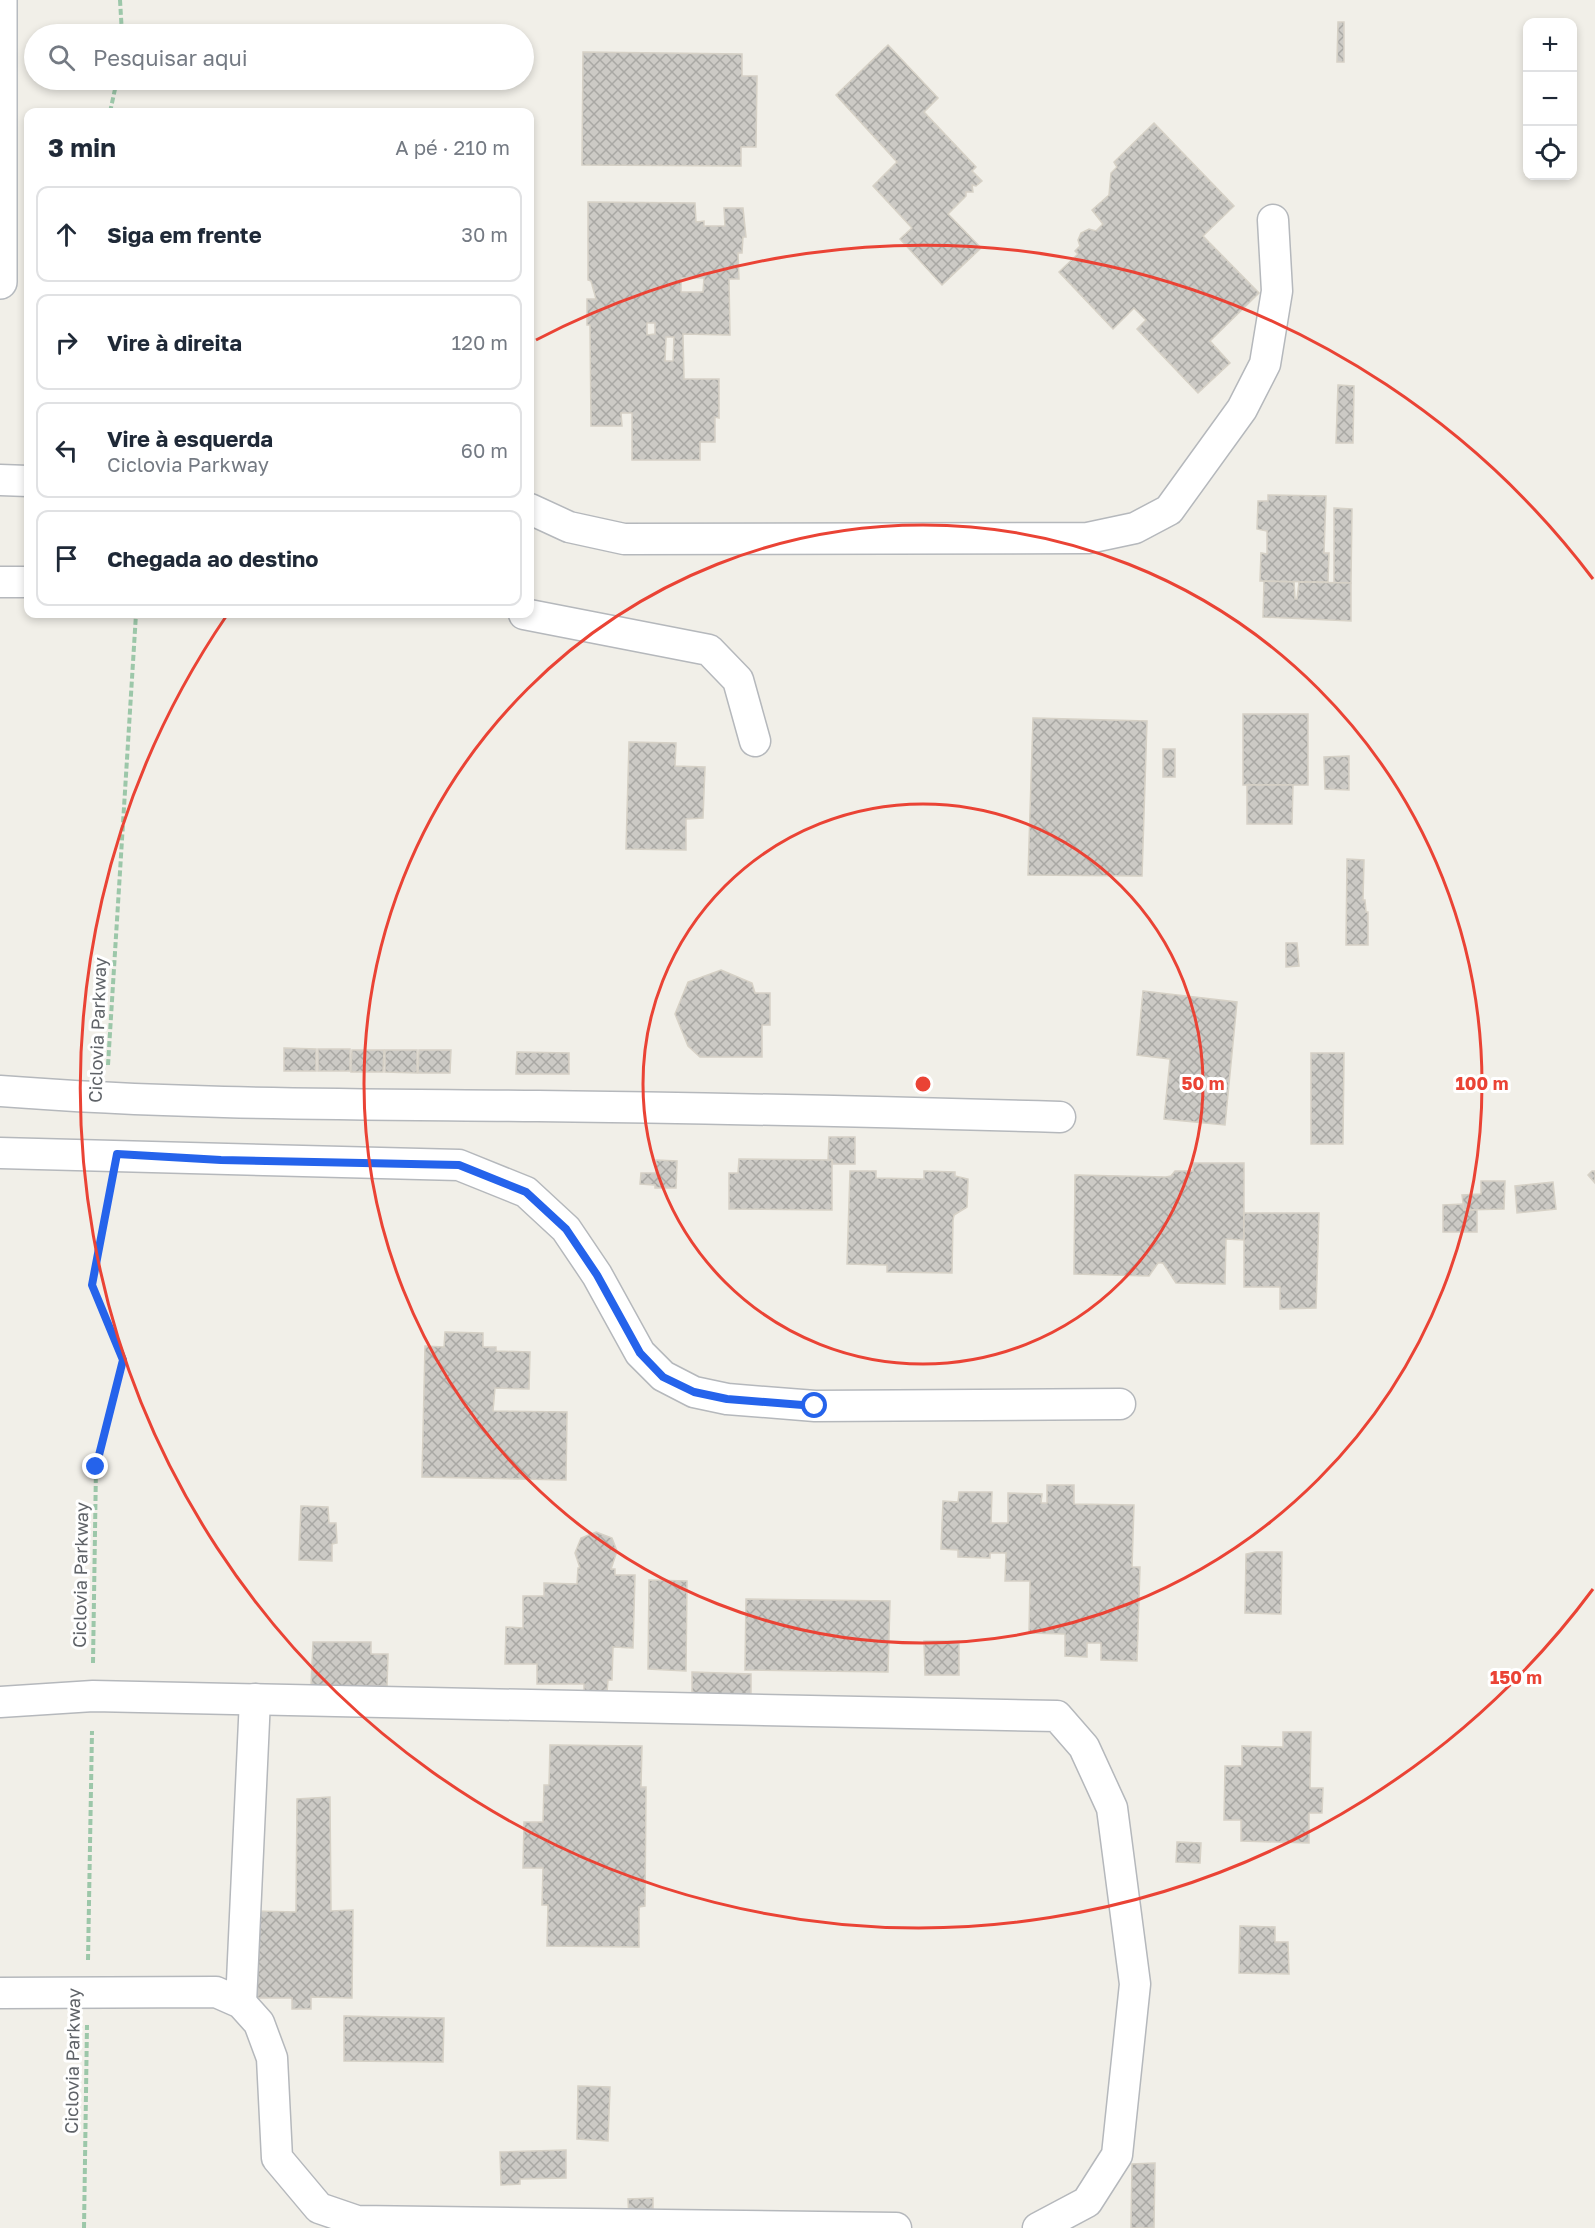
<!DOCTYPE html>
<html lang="pt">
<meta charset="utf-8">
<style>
:root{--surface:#fff;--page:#f2f2f3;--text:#1f2937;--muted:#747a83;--line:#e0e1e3}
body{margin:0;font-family:"Golos Text",sans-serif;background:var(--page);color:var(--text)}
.controls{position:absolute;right:18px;top:18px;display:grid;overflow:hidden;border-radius:12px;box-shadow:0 3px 9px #0003}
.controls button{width:54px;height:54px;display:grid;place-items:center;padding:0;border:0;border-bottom:2px solid var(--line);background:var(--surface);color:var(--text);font:30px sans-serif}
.stop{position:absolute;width:18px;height:18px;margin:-14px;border:4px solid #2563eb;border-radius:50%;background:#fff}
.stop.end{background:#2563eb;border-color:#fff;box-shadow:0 2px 6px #0008}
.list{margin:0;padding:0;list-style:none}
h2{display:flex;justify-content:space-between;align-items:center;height:78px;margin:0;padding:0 24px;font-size:26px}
h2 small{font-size:20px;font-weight:400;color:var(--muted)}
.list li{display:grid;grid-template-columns:39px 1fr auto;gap:18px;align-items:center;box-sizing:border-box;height:96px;margin:0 12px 12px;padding:0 12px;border:2px solid var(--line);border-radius:12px}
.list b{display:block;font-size:22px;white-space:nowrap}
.list p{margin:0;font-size:20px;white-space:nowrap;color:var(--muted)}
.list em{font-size:20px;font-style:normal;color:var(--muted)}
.icon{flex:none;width:33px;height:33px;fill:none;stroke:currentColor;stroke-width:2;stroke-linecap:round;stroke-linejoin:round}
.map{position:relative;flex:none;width:1595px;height:2228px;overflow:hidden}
.search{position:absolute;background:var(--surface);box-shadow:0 3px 9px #0003;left:24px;top:24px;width:510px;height:66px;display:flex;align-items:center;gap:15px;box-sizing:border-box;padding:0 21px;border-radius:33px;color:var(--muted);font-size:22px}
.panel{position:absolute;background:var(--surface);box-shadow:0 3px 9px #0003;left:24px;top:108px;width:510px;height:510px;border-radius:12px}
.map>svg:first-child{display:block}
</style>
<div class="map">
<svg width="1595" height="2228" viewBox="0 0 1595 2228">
<defs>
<pattern id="building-cross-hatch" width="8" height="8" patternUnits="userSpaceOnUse" patternTransform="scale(1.5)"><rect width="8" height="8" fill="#cccac5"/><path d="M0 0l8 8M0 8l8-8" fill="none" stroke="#a9a8a4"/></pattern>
</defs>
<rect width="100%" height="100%" fill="#f1efe8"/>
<g fill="url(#building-cross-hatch)" stroke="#d6d1c6" stroke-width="1.5" fill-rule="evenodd">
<polygon points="1338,22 1344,22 1344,62 1337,62"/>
<polygon points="888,45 938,98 924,112 976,167 972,171 982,181 976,186 972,185 973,192 966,192 966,196 948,214 981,248 942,285 900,239 912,228 873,186 897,162 836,95"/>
<polygon points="583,52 742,54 742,76 757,76 756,147 741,147 741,166 582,165"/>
<polygon points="1154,123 1234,206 1203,236 1259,293 1210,341 1230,363 1198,393 1137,329 1146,320 1134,308 1113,329 1059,272 1078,254 1075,251 1080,246 1078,240 1081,233 1089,229 1096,231 1103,224 1092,210 1109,195 1111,173 1117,167 1114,162"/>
<path d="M588,202L695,203L696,222L704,221V226H725L724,208H743L746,237H743L742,253H738L739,279H729L730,335L683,334L684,379H719V418L715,417V442H700V460H632V413H621L622,426H591L590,325H587V299H596L591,281L588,280ZM681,278H704L703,292H681ZM647,323H655V334L647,335ZM666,337H674L673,361H665Z"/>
<polygon points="1338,385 1354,386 1353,443 1336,443"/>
<polygon points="1268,495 1326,496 1324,553 1329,553 1328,582 1260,581 1261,553 1267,554 1267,531 1257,529 1258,501 1268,501"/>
<polygon points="1334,508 1352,509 1351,583 1334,583"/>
<polygon points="1264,581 1294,582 1295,599 1297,599 1299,582 1351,583 1351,621 1263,617"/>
<rect x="1243" y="714" width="65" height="71"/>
<polygon points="1033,718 1147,721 1142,876 1028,875"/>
<polygon points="629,742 676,743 675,766 705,767 703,818 686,819 686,850 626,849"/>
<rect x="1163" y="749" width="12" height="28"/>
<polygon points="1349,756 1349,790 1325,789 1324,757"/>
<polygon points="1247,785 1293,785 1292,824 1247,824"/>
<polygon points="1347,859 1364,860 1363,900 1365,900 1366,912 1368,912 1368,945 1346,945"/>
<polygon points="1286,943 1297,943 1299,966 1286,967"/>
<polygon points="721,970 752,983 755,993 770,993 770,1025 762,1025 762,1057 700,1057 688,1046 675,1014 688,982"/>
<polygon points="1143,991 1237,1002 1225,1125 1164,1119 1170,1059 1137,1055"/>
<polygon points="284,1048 316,1049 316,1071 284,1071"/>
<rect x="318" y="1049" width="32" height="22"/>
<polygon points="352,1050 384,1050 383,1072 351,1072"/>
<polygon points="385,1050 417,1050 417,1073 385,1072"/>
<polygon points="419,1050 451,1050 450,1073 418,1073"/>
<polygon points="517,1052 569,1053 569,1074 516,1074"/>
<polygon points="1311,1053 1344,1053 1343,1144 1311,1144"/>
<polygon points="829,1137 855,1137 855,1164 833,1164 832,1160 828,1161"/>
<polygon points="739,1159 832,1160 832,1210 729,1209 729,1173 738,1173"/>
<polygon points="656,1160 677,1161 676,1188 655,1188 655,1185 640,1184 641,1173 656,1173"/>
<polygon points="1193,1163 1244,1163 1244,1240 1226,1239 1225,1284 1176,1283 1163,1263 1158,1263 1149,1276 1074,1274 1075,1175 1166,1177 1171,1176 1175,1171 1193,1171"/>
<polygon points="850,1171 876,1171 876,1178 924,1179 924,1171 955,1172 955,1176 968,1179 967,1207 954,1215 953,1220 952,1273 887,1272 887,1265 847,1264"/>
<polygon points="1592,1171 1595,1171 1595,1183 1588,1175"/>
<polygon points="1481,1181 1505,1181 1504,1209 1464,1210 1462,1195 1481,1194"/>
<polygon points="1553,1182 1556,1209 1517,1213 1515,1186"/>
<polygon points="1463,1204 1464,1210 1477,1210 1477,1232 1443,1232 1443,1205"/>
<polygon points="1244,1213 1319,1213 1316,1308 1280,1309 1280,1287 1244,1287"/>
<polygon points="445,1332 483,1333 483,1347 496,1347 496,1351 530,1352 529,1389 495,1388 493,1411 567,1412 566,1480 422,1477 425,1346 444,1347"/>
<polygon points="1047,1485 1074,1485 1074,1504 1134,1505 1132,1567 1140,1567 1137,1661 1101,1660 1101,1643 1087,1643 1087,1657 1065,1656 1065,1634 1029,1633 1030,1581 1005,1581 1006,1553 990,1553 990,1558 958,1557 958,1550 941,1549 943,1501 958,1502 959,1492 992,1492 991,1523 1008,1523 1008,1493 1042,1494 1041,1503 1047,1503"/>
<polygon points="301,1506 328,1507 329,1523 336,1523 337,1543 332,1544 332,1561 299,1560"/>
<polygon points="596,1532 612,1538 617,1551 611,1569 615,1569 615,1575 635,1575 633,1648 613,1647 612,1680 608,1680 607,1693 584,1692 584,1684 537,1684 537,1664 505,1664 506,1627 523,1628 523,1596 544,1596 544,1583 577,1584 578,1568 580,1568 575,1553 581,1538"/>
<polygon points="1256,1552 1282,1552 1281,1614 1245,1613 1246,1554"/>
<polygon points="649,1580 687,1581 686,1671 648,1669"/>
<polygon points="746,1599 890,1601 888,1672 745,1670"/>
<polygon points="924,1641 959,1641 959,1675 925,1675"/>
<polygon points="313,1642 371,1642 371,1654 388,1654 387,1686 311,1686"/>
<polygon points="692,1672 751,1674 751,1694 692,1694"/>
<polygon points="1283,1732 1311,1732 1310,1788 1323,1788 1322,1813 1309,1813 1309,1843 1241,1841 1241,1820 1224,1820 1225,1766 1242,1766 1242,1746 1283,1747"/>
<polygon points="550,1745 642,1746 641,1787 646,1787 645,1906 639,1907 639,1947 547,1946 548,1905 542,1905 543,1868 523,1868 524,1822 543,1822 544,1785 549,1785"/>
<polygon points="330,1797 331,1911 353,1910 352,1998 311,1997 311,2009 292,2009 292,1998 254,1998 255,1911 296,1912 297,1799"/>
<polygon points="1177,1842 1201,1843 1200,1863 1176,1862"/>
<polygon points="1240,1926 1275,1927 1275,1942 1288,1942 1289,1974 1239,1973"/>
<polygon points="344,2016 444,2018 443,2062 344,2061"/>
<polygon points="578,2086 610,2087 608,2141 577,2139"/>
<polygon points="566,2150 566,2178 520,2179 520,2184 501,2185 500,2152"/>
<polygon points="1155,2163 1154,2228 1131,2228 1132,2164"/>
<polygon points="653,2198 653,2220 629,2220 628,2199"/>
</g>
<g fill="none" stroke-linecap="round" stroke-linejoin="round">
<defs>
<g id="street">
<polyline points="0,480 28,481"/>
<polyline points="530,509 569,527 624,539 1088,538 1135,528 1169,510 1242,409 1265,364 1277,291 1273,220"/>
<polyline points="0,582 28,582"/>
<polyline points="524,614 709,650 738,680 755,741"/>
<path d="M0,1091C179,1105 358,1104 538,1106C712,1108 886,1112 1060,1117"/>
<polyline points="0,1153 459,1165 526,1192 566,1229 597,1275 640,1353 663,1376 694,1392 727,1399 815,1406 1120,1404"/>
<polyline points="0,1702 93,1696 1057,1716 1084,1747 1112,1808 1135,1984 1117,2155 1087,2202 1038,2228"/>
<polyline points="0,1993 216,1992 241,2003 259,2023 272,2058 277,2158 319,2208 357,2221 896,2228"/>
<polyline points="241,2003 255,1699"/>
</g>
<polyline id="secondary" points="0,282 0,0"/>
</defs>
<use href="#street" stroke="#b5b8bc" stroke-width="33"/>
<use href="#secondary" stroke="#b6babf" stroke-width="36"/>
<g stroke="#9cc7a9" stroke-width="4" stroke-dasharray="6 3" stroke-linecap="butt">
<polyline points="120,0 122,34"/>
<polyline points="110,112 117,80"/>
<polyline points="108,1065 136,614"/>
<polyline points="93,1663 96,1467 123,1360 92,1285 110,1190"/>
<polyline points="88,1960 92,1731"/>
<polyline points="84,2228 87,2025"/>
</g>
<use href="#street" stroke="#fff" stroke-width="30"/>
<use href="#secondary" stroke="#fff" stroke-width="33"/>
</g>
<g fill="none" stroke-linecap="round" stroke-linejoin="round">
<polyline stroke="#2563eb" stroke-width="8" points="96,1467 123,1360 92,1285 117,1154 221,1160 459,1165 526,1192 566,1229 597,1275 640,1353 663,1377 694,1392 727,1399 815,1406"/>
</g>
<g fill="none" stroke="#ea4335" stroke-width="3">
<circle cx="923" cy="1084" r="280"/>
<circle cx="923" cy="1084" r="559"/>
<path d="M1593 1589A839 839 0 0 1 227 615M536 340A839 839 0 0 1 1593 579"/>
</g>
<g text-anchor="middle" stroke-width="6" stroke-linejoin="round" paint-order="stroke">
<g font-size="18" fill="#5f6368" stroke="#fff">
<text transform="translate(98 1030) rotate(-88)" y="6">Ciclovia Parkway</text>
<text transform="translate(81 1575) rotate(-89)" y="6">Ciclovia Parkway</text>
<text transform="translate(73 2061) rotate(-89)" y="6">Ciclovia Parkway</text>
</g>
</g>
<circle cx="923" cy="1084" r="9" fill="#ea4335" stroke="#fff" stroke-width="3"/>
<g font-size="18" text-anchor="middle" font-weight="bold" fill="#ea4335" stroke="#fff" stroke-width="6" stroke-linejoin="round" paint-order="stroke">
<text x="1203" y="1090">50 m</text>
<text x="1482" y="1090">100 m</text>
<text x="1516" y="1684">150 m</text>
</g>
</svg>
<div class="controls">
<button>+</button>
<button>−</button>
<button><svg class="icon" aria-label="locate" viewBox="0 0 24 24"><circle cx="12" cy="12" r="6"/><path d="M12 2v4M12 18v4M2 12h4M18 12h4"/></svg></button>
</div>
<div class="stop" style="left:815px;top:1406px"></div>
<div class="stop end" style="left:96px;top:1467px"></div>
<div class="search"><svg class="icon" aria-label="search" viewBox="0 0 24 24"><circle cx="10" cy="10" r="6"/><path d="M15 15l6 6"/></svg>Pesquisar aqui</div>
<section class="panel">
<h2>3 min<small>A pé · 210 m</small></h2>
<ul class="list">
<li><svg class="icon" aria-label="ahead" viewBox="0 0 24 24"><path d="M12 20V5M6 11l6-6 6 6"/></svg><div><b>Siga em frente</b></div><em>30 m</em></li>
<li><svg class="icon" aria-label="right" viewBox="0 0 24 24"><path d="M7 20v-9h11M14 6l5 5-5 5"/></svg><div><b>Vire à direita</b></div><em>120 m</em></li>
<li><svg class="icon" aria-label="left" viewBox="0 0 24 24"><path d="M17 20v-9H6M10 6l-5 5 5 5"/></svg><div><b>Vire à esquerda</b><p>Ciclovia Parkway</p></div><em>60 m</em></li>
<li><svg class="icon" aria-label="arrive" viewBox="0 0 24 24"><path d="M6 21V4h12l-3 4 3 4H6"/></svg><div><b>Chegada ao destino</b></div></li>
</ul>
</section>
</div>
